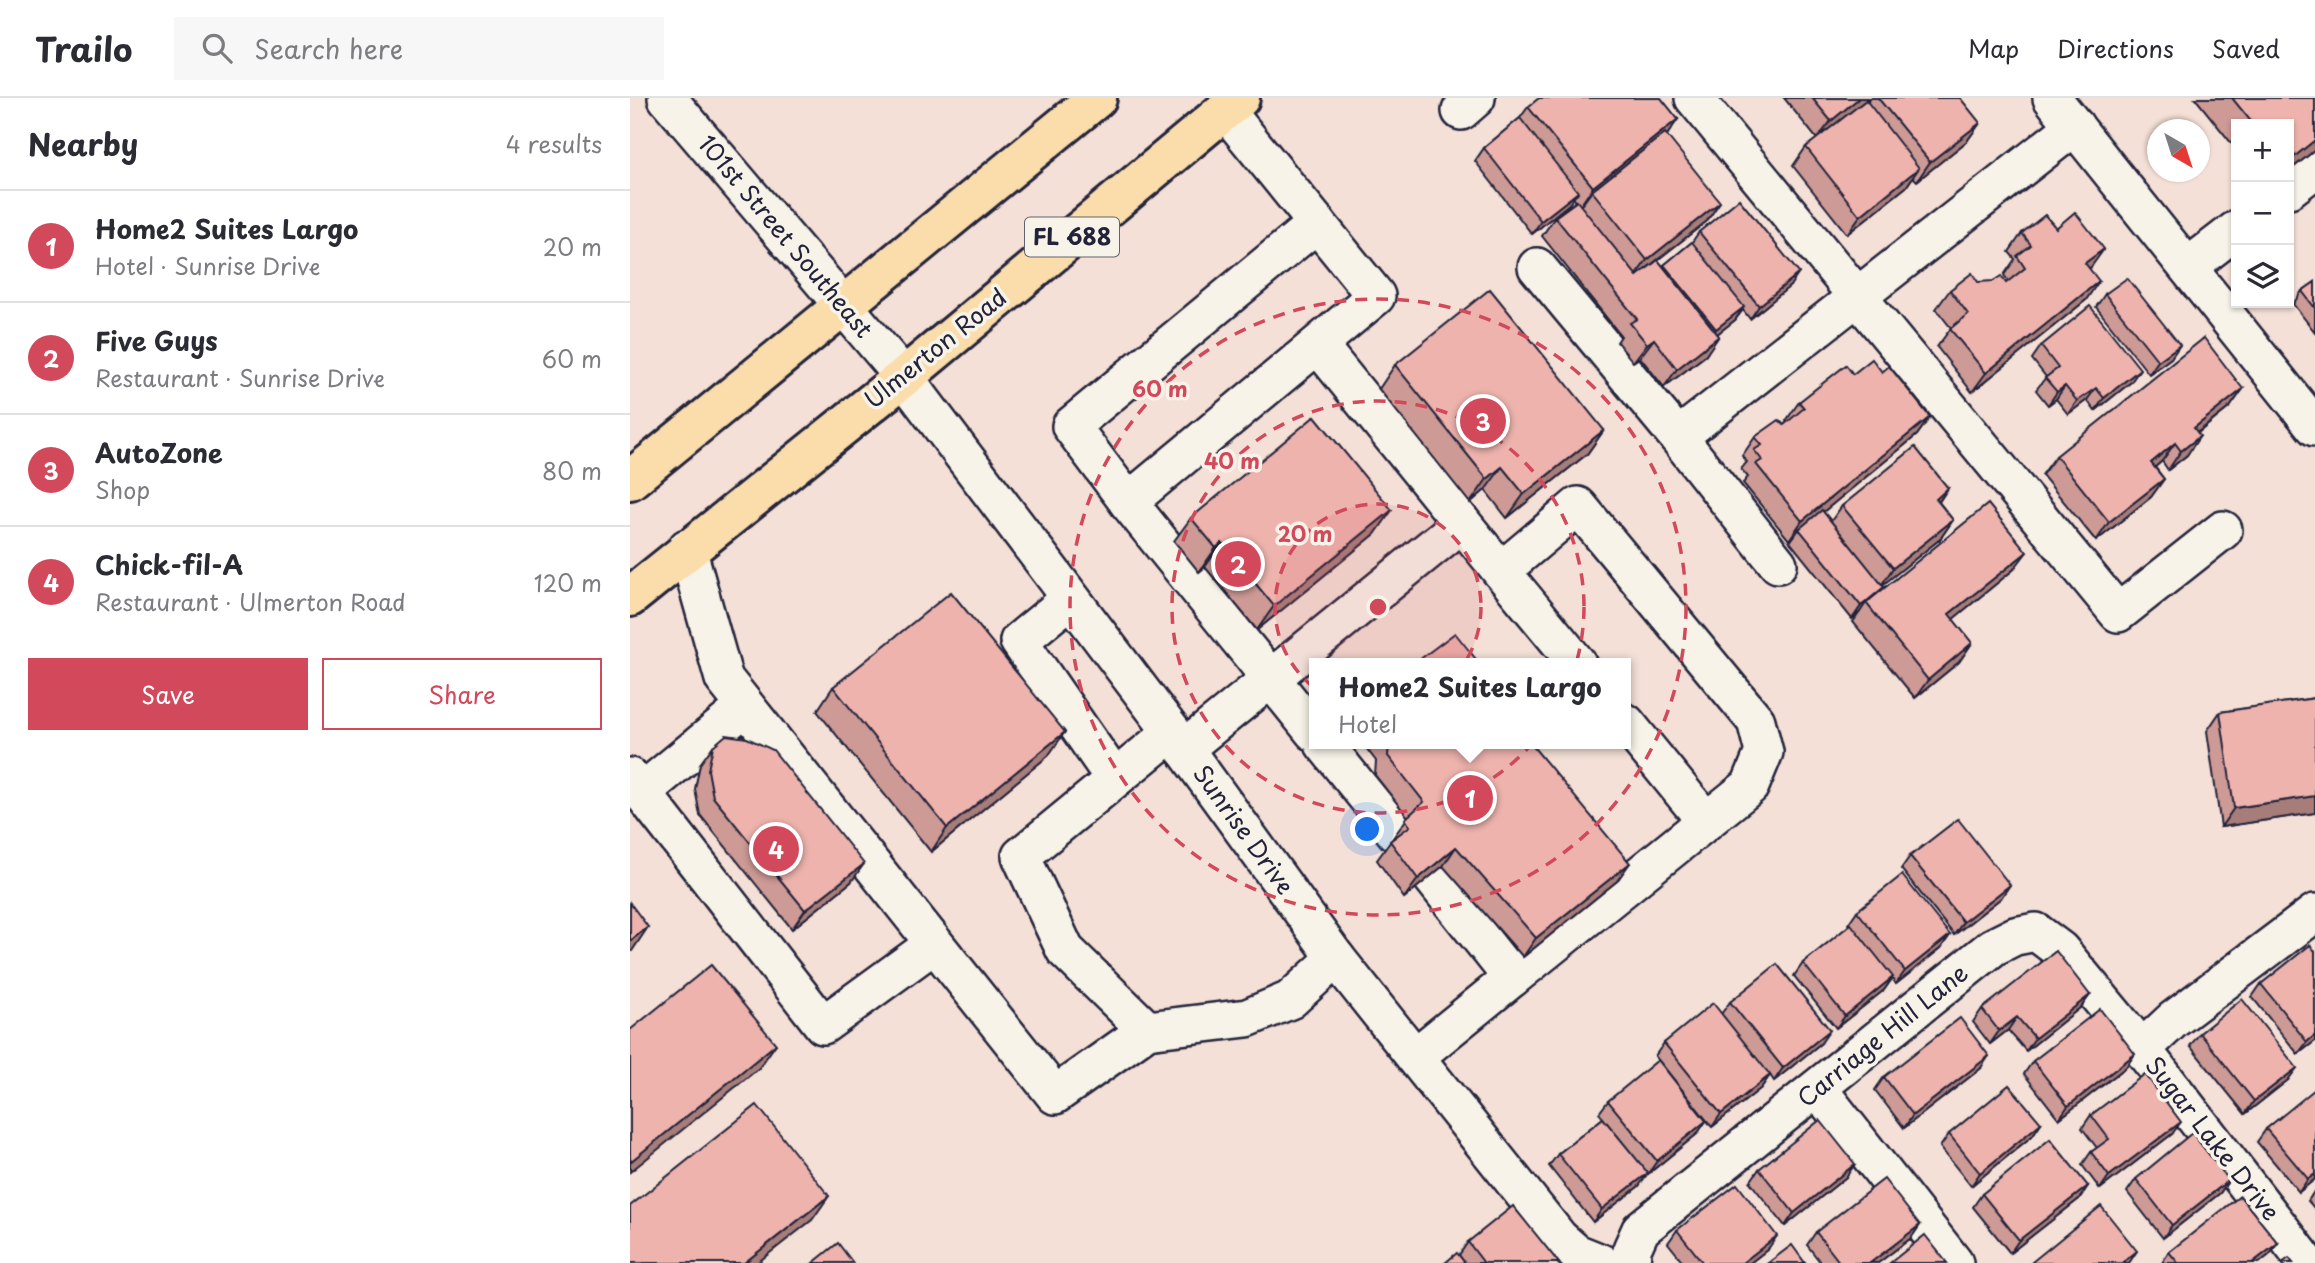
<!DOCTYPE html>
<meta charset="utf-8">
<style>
:root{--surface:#fff;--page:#f7f7f7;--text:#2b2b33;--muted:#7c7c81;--line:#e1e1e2;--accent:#d1495b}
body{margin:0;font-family:"Playpen Sans",sans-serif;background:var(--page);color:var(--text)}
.controls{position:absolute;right:21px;top:21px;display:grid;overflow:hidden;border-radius:0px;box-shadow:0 2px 5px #0004}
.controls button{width:63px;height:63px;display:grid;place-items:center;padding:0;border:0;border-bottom:2px solid var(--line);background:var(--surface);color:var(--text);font:35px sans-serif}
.compass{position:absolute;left:1517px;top:21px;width:63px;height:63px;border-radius:50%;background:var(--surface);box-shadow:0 2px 5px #0004;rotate:141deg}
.you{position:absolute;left:738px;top:732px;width:24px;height:24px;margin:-18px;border:5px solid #fff;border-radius:50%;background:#1a73e8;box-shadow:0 0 0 10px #1a73e833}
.badge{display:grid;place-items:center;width:46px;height:46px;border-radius:50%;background:var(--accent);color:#fff;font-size:23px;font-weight:700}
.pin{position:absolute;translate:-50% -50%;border:4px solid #fff;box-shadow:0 2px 7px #0006}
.popup{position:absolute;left:679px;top:560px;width:322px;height:91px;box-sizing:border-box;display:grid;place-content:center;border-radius:0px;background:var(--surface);filter:drop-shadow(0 2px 5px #0005);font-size:23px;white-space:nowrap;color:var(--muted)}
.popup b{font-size:26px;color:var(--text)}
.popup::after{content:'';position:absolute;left:50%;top:100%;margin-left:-14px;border:14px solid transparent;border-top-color:var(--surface)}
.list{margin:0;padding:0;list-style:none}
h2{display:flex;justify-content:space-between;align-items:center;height:91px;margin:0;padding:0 28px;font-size:30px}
h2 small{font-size:23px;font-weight:400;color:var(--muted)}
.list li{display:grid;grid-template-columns:46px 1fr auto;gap:21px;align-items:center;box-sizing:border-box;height:112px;padding:0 28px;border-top:2px solid var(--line)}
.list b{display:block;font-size:26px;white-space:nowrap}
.list p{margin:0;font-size:23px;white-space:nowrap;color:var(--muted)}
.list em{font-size:23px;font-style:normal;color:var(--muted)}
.actions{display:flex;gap:14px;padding:21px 28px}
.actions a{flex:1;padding:16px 0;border:2px solid var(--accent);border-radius:0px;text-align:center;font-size:24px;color:var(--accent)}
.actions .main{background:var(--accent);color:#fff}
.icon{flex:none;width:38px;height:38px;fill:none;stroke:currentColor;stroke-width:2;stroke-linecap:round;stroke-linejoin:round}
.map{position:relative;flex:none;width:1685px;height:1165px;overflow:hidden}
header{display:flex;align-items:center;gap:42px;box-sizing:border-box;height:98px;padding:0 35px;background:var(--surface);border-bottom:2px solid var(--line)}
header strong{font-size:33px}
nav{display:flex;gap:38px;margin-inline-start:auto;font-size:24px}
.search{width:490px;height:63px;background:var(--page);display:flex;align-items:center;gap:18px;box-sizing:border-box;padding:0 24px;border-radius:0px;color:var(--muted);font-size:26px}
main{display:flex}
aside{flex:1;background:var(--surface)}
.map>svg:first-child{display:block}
</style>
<header>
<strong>Trailo</strong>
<div class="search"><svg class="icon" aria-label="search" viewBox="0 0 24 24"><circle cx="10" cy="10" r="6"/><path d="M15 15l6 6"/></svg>Search here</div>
<nav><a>Map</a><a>Directions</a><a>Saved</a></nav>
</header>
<main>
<aside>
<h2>Nearby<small>4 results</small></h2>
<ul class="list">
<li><span class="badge">1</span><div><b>Home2 Suites Largo</b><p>Hotel · Sunrise Drive</p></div><em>20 m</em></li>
<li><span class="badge">2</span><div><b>Five Guys</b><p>Restaurant · Sunrise Drive</p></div><em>60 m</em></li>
<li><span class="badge">3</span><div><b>AutoZone</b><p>Shop</p></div><em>80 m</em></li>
<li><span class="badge">4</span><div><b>Chick-fil-A</b><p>Restaurant · Ulmerton Road</p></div><em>120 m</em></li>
</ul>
<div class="actions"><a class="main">Save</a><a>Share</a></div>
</aside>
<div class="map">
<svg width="1685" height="1165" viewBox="0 0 1685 1165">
<rect width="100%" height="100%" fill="#f4e0d6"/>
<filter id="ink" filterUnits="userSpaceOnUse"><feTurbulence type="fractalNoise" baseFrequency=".0143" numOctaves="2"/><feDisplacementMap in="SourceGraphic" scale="14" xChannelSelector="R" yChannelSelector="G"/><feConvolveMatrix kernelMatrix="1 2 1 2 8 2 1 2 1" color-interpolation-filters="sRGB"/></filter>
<g filter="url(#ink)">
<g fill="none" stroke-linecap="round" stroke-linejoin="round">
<defs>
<g id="minor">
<polyline points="37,0 274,279 542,634 706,860 929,1140 946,1155 971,1165"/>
<polyline points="1064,0 1488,515 1593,432"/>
<polyline points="1422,0 1685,329"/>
<polyline points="831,13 846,0"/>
<polyline points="1659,91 1685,71"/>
<polyline points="907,169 1048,339 1445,28"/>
<polyline points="1558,169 1606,132"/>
<polyline points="688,247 871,473 948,408 1126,623 1134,654 1120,688 882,880"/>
<polyline points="1048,339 1148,466"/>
<polyline points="498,404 746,198 595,12"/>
<polyline points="57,450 94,581 425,997 517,932 617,920 660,902 706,860"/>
<polyline points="871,473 947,565"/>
<polyline points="439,502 389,543 484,680"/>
<polyline points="996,625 1076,723"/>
<polyline points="684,634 498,404 441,328 687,125"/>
<polyline points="694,646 766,735"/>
<polyline points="554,651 832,425"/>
<polyline points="0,679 193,927 303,847"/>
<polyline points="12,694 115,609"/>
<polyline points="517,932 435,852 391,758 542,634"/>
<polyline points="1512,951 1543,922 1685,815"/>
<polyline points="785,959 882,880 801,778"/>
<polyline points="1188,991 1324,1165"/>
<polyline points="1001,1165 1002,1151 1011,1131 1363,849 1385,838 1406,834 1430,852 1512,951 1677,1165"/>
</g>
<g id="major">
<polyline points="0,382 467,0"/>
<polyline points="0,499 274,279 610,0"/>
</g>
</defs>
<use href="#minor" stroke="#22223b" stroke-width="42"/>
<use href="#major" stroke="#22223b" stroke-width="44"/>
<use href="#minor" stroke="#f7f3e8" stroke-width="37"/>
<use href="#major" stroke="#faddab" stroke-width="38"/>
</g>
<g fill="#cd9a95" stroke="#22223b" stroke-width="2">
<polygon points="1154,0 1239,0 1236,3 1237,5 1241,0 1330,0 1350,25 1337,43 1287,83 1283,79 1276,89 1217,136 1163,68 1176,49 1187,41"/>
<polygon points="1565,0 1685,0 1685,52 1659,73 1659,26 1606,26 1606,51"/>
<polygon points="898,9 1048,21 1037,37 1077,123 1007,178 1033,168 1062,144 1069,134 1160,188 1120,221 1113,212 1105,222 1087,236 1076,257 1034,289 1010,259 1003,264 987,244 991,238 912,138 925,119 946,103 943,100 939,106 902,136 845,63 854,50 890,20"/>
<polygon points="1426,130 1461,169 1459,171 1456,202 1342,294 1307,249 1321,230 1306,211 1320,192 1348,184 1376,185 1378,183 1374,177 1385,161 1379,154 1392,135"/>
<polygon points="1685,184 1685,234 1663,206 1672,193"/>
<polygon points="1475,196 1541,260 1519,276 1466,209"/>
<polygon points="1411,248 1501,284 1465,313 1457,302 1438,316 1426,301 1418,307 1406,292 1416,279 1402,261"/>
<polygon points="765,267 974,332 957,356 877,420 855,392 840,405 749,291"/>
<polygon points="1252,274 1300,319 1287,337 1193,414 1201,423 1212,408 1318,390 1309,404 1323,422 1310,441 1252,487 1254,489 1251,493 1383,472 1323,521 1342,545 1329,564 1285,600 1223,524 1230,514 1222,521 1160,444 1165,437 1159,442 1113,385 1118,379 1111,371 1117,364 1112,358 1125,339 1154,327 1157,324 1156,323 1169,304 1223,276"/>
<polygon points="1613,291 1600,309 1568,335 1557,357 1538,372 1532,363 1525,369 1534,381 1521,399 1466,443 1412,377 1426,358"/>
<polygon points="762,412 745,436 627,532 575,469 569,474 544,443 561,420"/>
<polygon points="203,589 418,658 301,754 187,613"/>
<polygon points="1685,600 1685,715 1591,729 1577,633 1590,614"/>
<polygon points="733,646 901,646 987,783 893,859 813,768 774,800 747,762 778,719 745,677 746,663"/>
<polygon points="83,648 221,784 162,831 70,717 65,691 70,666"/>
<polygon points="1280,758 1371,800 1324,837 1271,771"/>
<polygon points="1227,813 1320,837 1311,850 1266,886 1262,881 1254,892 1206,930 1164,878 1173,865 1219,828 1218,826"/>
<polygon points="1685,853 1685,943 1668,956 1622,899 1631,886"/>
<polygon points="1460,897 1451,909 1396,953 1378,932 1360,946 1343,924 1352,911"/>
<polygon points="1100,904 1191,945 1144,983 1140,977 1131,990 1082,1029 1025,958 1034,945 1091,916"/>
<polygon points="1570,935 1658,982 1615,1016 1560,948"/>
<polygon points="1403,963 1496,969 1429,1021 1394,976"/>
<polygon points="1350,971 1274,1030 1245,992 1254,979"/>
<polygon points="978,1003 1076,1023 1067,1036 1018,1076 1012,1069 1009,1088 963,1124 919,1068 928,1056 973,1020 969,1015"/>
<polygon points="1461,1017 1542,1036 1470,1091 1452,1067 1461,1054 1467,1050 1452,1030"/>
<polygon points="1411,1025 1402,1038 1341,1088 1310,1049 1319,1036"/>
<polygon points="1636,1031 1685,1081 1669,1094 1627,1044"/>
<polygon points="1129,1071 1216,1079 1155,1128 1120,1084"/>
<polygon points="1506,1081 1599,1082 1590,1095 1533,1140 1497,1094"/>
<polygon points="1458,1088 1449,1101 1380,1155 1343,1109 1352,1096"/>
<polygon points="1685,1092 1685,1111 1678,1103"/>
<polygon points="1290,1127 1281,1140 1248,1165 1191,1165 1177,1147 1186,1134"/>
<polygon points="1047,1132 1138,1151 1120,1165 1054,1165 1038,1145"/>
<polygon points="838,1144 929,1165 835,1165 829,1157"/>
<polygon points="1648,1145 1639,1157 1629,1165 1532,1165 1539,1154"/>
</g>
<g fill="#a77d79" stroke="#22223b" stroke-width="2">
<polygon points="1229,0 1239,0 1187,41 1201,23"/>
<polygon points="1048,21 1035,40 962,93 953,105 950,108 963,89"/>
<polygon points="1350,25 1337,43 1287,83 1300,64"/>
<polygon points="1685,42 1685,52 1659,73 1659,63"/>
<polygon points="1289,70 1276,89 1217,136 1230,118"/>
<polygon points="948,94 939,106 902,136 911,123"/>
<polygon points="1090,104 1077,123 1003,181 1017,162"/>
<polygon points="1474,151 1461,169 1442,184 1455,165"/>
<polygon points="1169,175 1160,188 1120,221 1129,208"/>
<polygon points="1469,183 1456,202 1342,294 1356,275"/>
<polygon points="1114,209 1105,222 1077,244 1086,231"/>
<polygon points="1089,238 1076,257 1034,289 1047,271"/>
<polygon points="1024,241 1010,259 1003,264 1017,246"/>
<polygon points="1550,247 1541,260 1519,276 1528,263"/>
<polygon points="1510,271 1501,284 1465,313 1474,300"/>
<polygon points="1435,288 1426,301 1418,307 1427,294"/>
<polygon points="1466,290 1457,302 1438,316 1447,303"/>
<polygon points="1613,291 1600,309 1550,348 1564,330"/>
<polygon points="1300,319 1287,337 1170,433 1169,431 1165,437 1159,442 1172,423"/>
<polygon points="974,332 957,356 877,420 894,396"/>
<polygon points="1570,338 1557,357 1538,372 1551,353"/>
<polygon points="1545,345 1532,363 1508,384 1521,365"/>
<polygon points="872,369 855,392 840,405 857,381"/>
<polygon points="1534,381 1521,399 1466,443 1479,424"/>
<polygon points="1318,390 1305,409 1306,401"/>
<polygon points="762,412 745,436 627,532 644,508"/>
<polygon points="1323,422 1310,441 1250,489 1263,470"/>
<polygon points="592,445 575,469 569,474 586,450"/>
<polygon points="1397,454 1383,472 1306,535 1319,516"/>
<polygon points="1254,489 1245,502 1236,505 1230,514 1222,521 1231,508"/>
<polygon points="1342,545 1329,564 1285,600 1298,582"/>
<polygon points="435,634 418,658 301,754 317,730"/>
<polygon points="1685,698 1685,715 1591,729 1604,710"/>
<polygon points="826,749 813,768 774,800 788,781"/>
<polygon points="1000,765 987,783 893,859 906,840"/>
<polygon points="234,766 221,784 162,831 175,812"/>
<polygon points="1380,787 1371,800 1324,837 1333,824"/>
<polygon points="18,829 2,853 0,854 0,843"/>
<polygon points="1320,837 1311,850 1266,886 1275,873"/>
<polygon points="1263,879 1254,892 1206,930 1215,918"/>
<polygon points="1460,897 1451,909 1396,953 1405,940"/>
<polygon points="1387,919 1378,932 1360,946 1369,933"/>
<polygon points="1200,932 1191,945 1144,983 1153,970"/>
<polygon points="1685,937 1685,943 1668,956 1677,944"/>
<polygon points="146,946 129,970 0,1074 0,1064"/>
<polygon points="1505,956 1496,969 1429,1021 1438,1008"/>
<polygon points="1359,958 1350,971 1274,1030 1283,1017"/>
<polygon points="1667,970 1658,982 1615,1016 1624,1003"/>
<polygon points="1140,977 1131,990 1082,1029 1091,1016"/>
<polygon points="1076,1023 1067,1036 1018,1076 1027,1063"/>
<polygon points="1551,1024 1542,1036 1470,1091 1479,1078"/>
<polygon points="1411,1025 1402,1038 1341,1088 1350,1075"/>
<polygon points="1225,1066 1216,1079 1155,1128 1164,1115"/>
<polygon points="1018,1075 1009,1088 963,1124 972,1111"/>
<polygon points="1685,1076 1685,1081 1669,1094 1678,1081"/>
<polygon points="1599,1082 1590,1095 1533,1140 1542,1127"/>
<polygon points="1458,1088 1449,1101 1380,1155 1389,1142"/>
<polygon points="199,1098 182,1122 127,1165 114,1165"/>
<polygon points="1290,1127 1281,1140 1248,1165 1240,1165"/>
<polygon points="1147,1138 1138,1151 1120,1165 1112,1165"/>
<polygon points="1648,1145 1639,1157 1629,1165 1622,1165"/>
<polygon points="1507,1153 1499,1165 1492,1165"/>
</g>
<g fill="#eeb3ad" stroke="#22223b" stroke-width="2">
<polygon points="909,0 1031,0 1048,21 963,89 898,9"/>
<polygon points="1182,0 1229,0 1201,23"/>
<polygon points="1248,0 1330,0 1350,25 1300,64"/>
<polygon points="1602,0 1685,0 1685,42 1659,63 1659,26 1623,26"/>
<polygon points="1236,2 1289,70 1230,118 1176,49"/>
<polygon points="890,20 948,94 911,123 854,50"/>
<polygon points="1035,35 1090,104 1017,162 962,93"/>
<polygon points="1109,101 1169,175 1129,208 1069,134"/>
<polygon points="947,103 1007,178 1028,162 1089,238 1047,271 1024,241 1017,246 1000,225 1007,221 925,119"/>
<polygon points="1445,114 1474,151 1455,165 1469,183 1356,275 1320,231 1338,216 1320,192 1342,175 1348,184 1363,183 1371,178 1376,185 1395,170 1387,158 1401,147 1392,135 1415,117 1426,130"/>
<polygon points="1062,144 1114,209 1086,231 1034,167"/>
<polygon points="1497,180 1550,247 1528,263 1475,196"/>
<polygon points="1685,184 1685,210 1672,193"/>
<polygon points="860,191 974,332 894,396 872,369 857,381 765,267"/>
<polygon points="1460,208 1510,271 1474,300 1466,290 1447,303 1435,288 1427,294 1415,280 1428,270 1411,248"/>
<polygon points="1574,240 1613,291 1564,330 1570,338 1551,353 1545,345 1521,365 1534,381 1479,424 1426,358"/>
<polygon points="1242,261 1252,274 1259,268 1300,319 1172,423 1126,366 1132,362 1124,352 1132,347 1125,339 1149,322 1154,327 1174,310 1169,304 1216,267 1223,276"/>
<polygon points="685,318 762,412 644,508 592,445 586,450 561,420"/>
<polygon points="1285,349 1318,390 1306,401 1323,422 1263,470 1212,408"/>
<polygon points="1358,406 1397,454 1319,516 1342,545 1298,582 1236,505"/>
<polygon points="1192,412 1254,489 1231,508 1169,431"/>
<polygon points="321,494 435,634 317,730 203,589"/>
<polygon points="825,535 849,565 785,565"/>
<polygon points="1685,600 1685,698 1604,710 1590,614"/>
<polygon points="96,637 117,640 143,652 234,766 175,812 83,699 78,672 83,648"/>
<polygon points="759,646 901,646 1000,765 906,840 826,749 788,781 760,743 780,728 775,721 794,704 758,658"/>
<polygon points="1328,721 1380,787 1333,824 1280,758"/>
<polygon points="1272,777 1320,837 1275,873 1227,813"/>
<polygon points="0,805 18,829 0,843"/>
<polygon points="1221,826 1263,879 1215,918 1173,865"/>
<polygon points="1680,847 1685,853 1685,937 1677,944 1631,886"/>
<polygon points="1426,853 1460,897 1405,940 1387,919 1369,933 1352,911"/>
<polygon points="1147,866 1200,932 1153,970 1100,904"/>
<polygon points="81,867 146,946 0,1064 0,932"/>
<polygon points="1612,901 1667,970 1624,1003 1570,935"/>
<polygon points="1083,905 1140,977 1091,1016 1034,945"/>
<polygon points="1470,911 1505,956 1438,1008 1403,963"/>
<polygon points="1330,920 1359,958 1283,1017 1254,979"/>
<polygon points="1028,962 1076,1023 1027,1063 978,1003"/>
<polygon points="1515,976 1551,1024 1479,1078 1461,1054 1479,1041 1461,1017"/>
<polygon points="1379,987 1411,1025 1350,1075 1319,1036"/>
<polygon points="1685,991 1685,1076 1678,1081 1636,1031"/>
<polygon points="127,1007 199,1098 114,1165 0,1165 0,1108"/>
<polygon points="973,1020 1018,1075 972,1111 928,1056"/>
<polygon points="1190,1022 1225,1066 1164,1115 1129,1071"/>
<polygon points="1562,1035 1599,1082 1542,1127 1506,1081"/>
<polygon points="1420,1041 1458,1088 1389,1142 1352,1096"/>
<polygon points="1254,1081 1290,1127 1240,1165 1210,1165 1186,1134"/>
<polygon points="1107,1086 1147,1138 1112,1165 1073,1165 1047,1132"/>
<polygon points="1610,1098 1648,1145 1622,1165 1548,1165 1539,1154"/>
<polygon points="883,1108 929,1165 854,1165 838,1144"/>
<polygon points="1471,1108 1507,1153 1492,1165 1403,1165 1402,1164"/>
<polygon points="1295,1137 1317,1165 1260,1165"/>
<polygon points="208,1145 223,1165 183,1165"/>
<polygon points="1162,1147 1175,1165 1138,1165"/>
<polygon points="827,1155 835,1165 815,1165"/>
<polygon points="1659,1160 1663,1165 1652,1165"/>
</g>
</g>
<circle cx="748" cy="509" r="103" fill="#d1495b" fill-opacity=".12"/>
<g fill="none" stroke="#d1495b" stroke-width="3.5" stroke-dasharray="12 9">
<circle cx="748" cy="509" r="103"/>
<circle cx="748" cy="509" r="206"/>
<circle cx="748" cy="509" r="308"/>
</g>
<g text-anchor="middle" stroke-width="7" stroke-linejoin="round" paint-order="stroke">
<rect fill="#f7f3e8" stroke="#62616f" stroke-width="2" x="395" y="119.5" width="94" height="39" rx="5"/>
<g font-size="23" font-weight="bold" fill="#22223b">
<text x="442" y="147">FL 688</text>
</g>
<g font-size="24" fill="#22223b" stroke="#f7f3e8">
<text transform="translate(155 139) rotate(50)" y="8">101st Street Southeast</text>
<text transform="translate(306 251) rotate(-39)" y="8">Ulmerton Road</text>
<text transform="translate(613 732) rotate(54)" y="8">Sunrise Drive</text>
<text transform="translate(1253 938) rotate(-39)" y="8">Carriage Hill Lane</text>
<text transform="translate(1582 1041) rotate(52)" y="8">Sugar Lake Drive</text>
</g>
</g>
<circle cx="748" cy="509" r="10" fill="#d1495b" stroke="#f7f3e8" stroke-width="3.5"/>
<g font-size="21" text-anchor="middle" font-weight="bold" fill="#d1495b" stroke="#f7f3e8" stroke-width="7" stroke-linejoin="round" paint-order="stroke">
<text x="530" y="299">60 m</text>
<text x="602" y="371">40 m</text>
<text x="675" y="444">20 m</text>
</g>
</svg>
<div class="controls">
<button>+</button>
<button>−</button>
<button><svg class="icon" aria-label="layers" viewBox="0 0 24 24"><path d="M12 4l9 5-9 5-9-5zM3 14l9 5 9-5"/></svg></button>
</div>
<svg class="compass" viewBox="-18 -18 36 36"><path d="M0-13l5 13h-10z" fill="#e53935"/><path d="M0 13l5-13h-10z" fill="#7c7c81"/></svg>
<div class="you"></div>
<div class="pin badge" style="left:840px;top:700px">1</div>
<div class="popup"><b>Home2 Suites Largo</b>Hotel</div>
<div class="pin badge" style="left:608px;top:466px">2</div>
<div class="pin badge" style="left:853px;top:323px">3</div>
<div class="pin badge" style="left:146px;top:751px">4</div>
</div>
</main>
